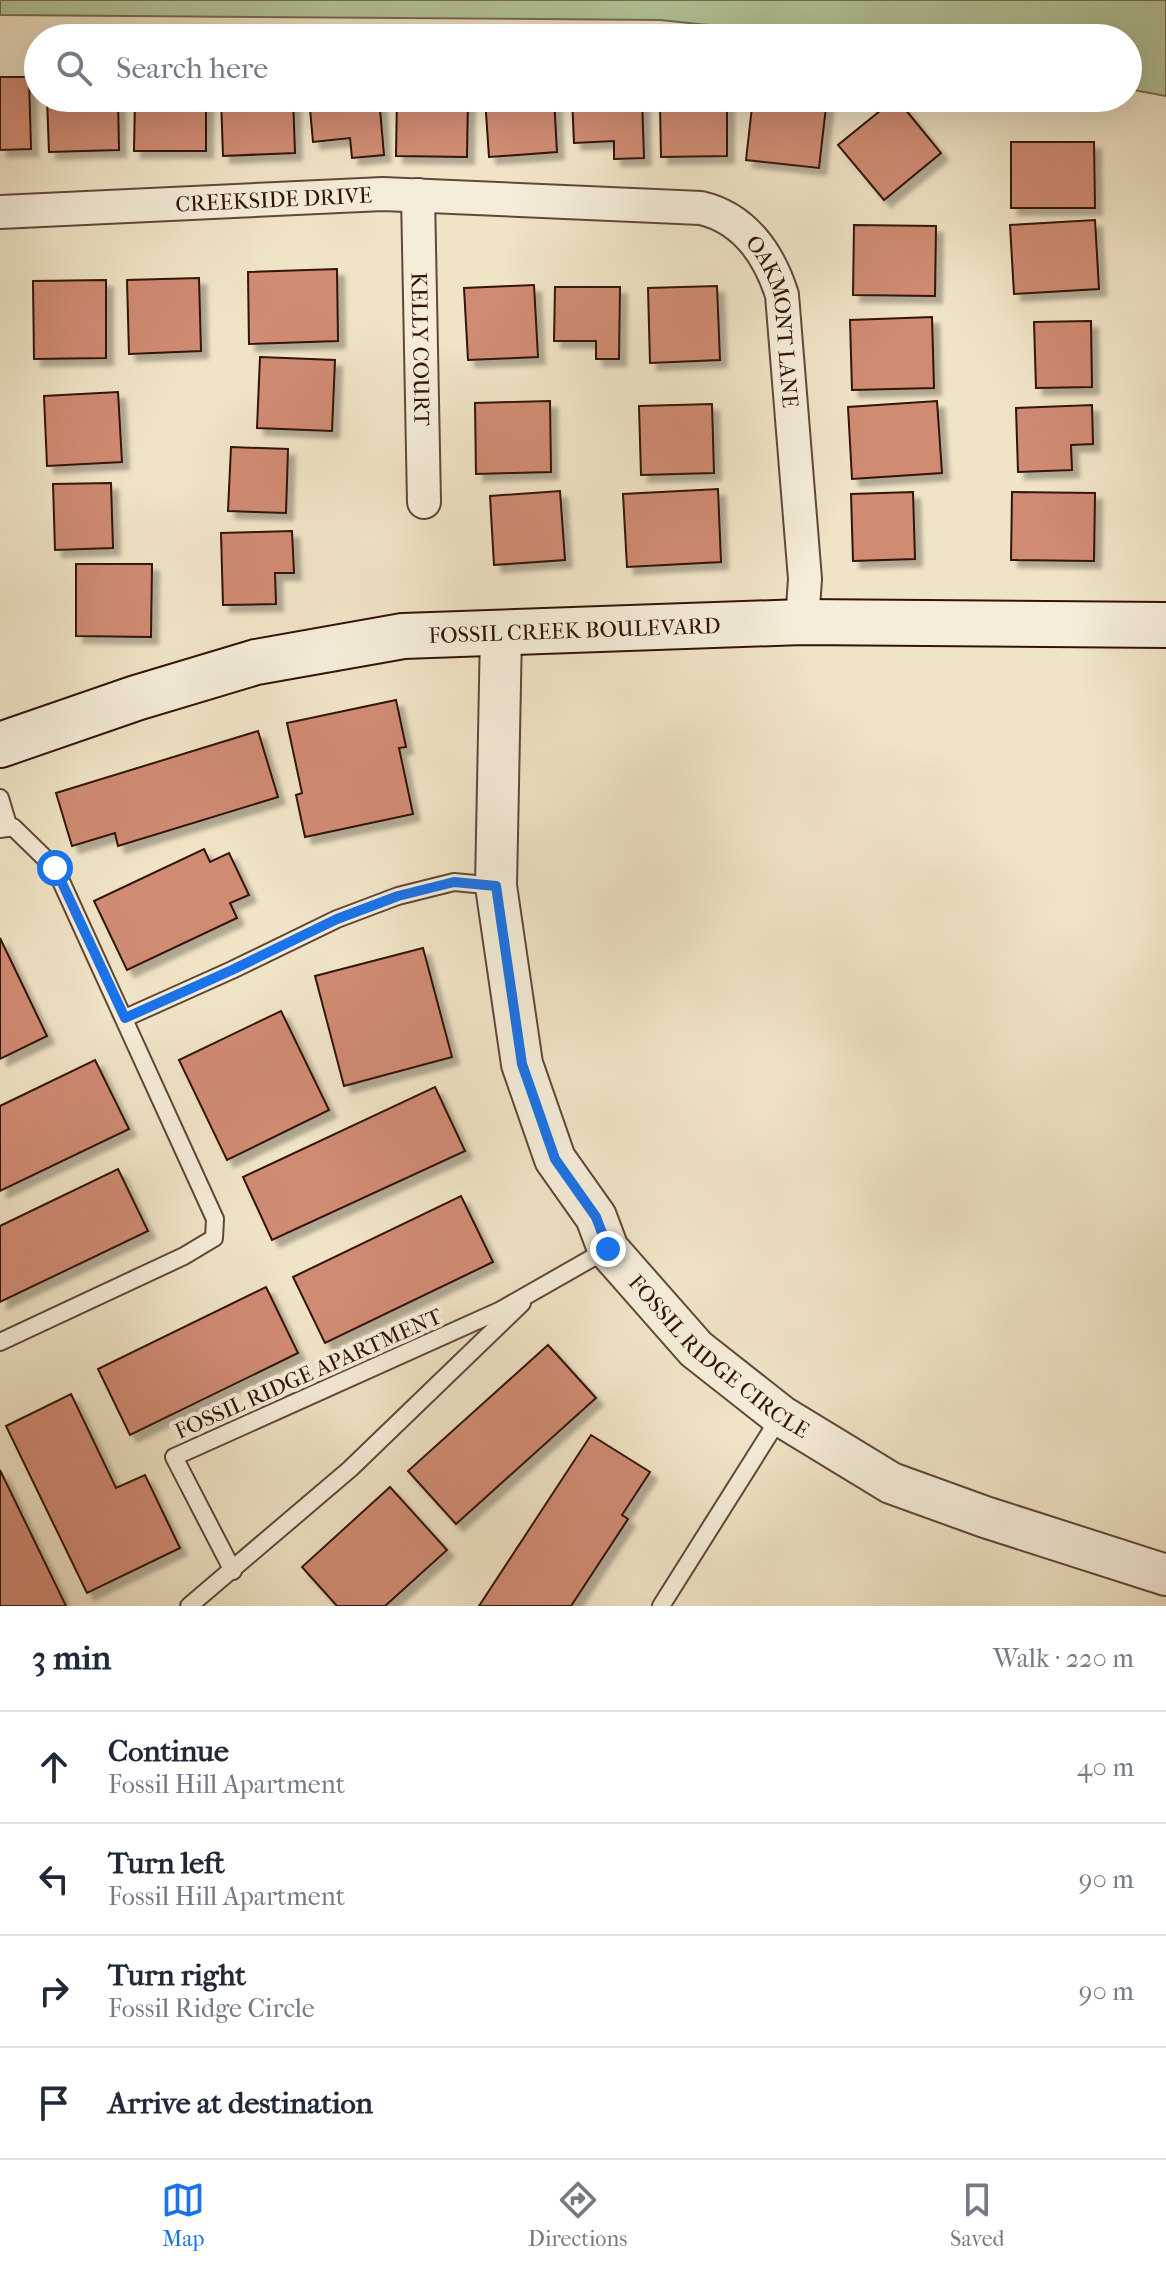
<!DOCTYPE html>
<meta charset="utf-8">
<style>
:root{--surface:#fff;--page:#f6f6f7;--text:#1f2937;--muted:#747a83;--line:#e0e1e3;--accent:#1a73e8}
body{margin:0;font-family:"IM FELL French Canon",serif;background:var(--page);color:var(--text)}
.stop{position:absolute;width:24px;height:24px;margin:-18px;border:6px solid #1a73e8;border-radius:50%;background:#fff}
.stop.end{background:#1a73e8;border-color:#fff;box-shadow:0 2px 8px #0008}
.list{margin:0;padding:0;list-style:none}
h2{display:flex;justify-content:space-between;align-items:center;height:104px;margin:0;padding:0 32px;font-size:34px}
h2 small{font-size:26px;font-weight:400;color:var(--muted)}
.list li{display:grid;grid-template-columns:52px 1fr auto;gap:24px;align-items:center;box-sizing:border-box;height:112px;padding:0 32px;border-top:2px solid var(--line)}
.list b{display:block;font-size:30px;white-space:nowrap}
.list p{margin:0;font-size:26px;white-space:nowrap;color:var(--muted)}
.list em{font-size:26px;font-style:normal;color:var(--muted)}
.icon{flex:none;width:44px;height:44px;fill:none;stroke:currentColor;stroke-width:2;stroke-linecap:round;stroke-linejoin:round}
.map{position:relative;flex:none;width:1166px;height:1606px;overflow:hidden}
.search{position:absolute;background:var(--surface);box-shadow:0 8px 32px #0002;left:24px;right:24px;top:24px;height:88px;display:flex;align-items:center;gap:20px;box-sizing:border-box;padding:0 28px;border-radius:44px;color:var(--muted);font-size:30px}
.sheet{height:552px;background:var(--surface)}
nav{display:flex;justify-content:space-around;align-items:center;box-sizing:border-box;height:112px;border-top:2px solid var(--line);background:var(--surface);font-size:22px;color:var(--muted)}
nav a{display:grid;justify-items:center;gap:4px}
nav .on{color:var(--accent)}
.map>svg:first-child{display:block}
</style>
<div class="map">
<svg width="1166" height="1606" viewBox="0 0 1166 1606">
<defs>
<filter id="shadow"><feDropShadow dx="7" dy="7" stdDeviation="2" flood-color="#0004"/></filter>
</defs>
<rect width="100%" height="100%" fill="#f0e4c6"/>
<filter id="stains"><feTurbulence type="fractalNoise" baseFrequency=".0025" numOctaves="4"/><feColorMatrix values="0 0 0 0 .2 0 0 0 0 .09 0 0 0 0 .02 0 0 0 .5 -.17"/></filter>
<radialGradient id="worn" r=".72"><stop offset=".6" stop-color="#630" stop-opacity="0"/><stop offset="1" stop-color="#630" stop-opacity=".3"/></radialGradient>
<polygon fill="#b4c599" stroke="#746c50" stroke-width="2" points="0,0 1166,0 1166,96 1128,89 1128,38 835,38 660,20 0,15"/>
<g fill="#d08b73" stroke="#331308" stroke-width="2" filter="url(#shadow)">
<polygon points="0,77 29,77 31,149 0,150"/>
<polygon points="47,98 118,98 119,150 49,152"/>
<polygon points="135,98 206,98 206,151 134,151"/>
<polygon points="221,98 293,98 295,153 223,156"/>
<polygon points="309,98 379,98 384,155 352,158 350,138 313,142"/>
<polygon points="397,98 468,98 467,157 396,156"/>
<polygon points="485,98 554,98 557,152 489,157"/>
<polygon points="572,98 642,98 644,158 614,159 614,141 574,143"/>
<polygon points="753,98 827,98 819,168 746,160"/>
<polygon points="896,98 941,153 884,200 838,145"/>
<polygon points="727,103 727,156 661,157 660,104"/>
<polygon points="1011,142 1094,142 1095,208 1011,208"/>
<polygon points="1095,220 1099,289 1014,294 1010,225"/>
<polygon points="854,225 936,226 935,296 853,295"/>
<polygon points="337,269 338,341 249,344 248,272"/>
<polygon points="199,278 201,351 129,354 127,280"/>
<polygon points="106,280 106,358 34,359 33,281"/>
<polygon points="534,285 538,357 468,360 464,288"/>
<polygon points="717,286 720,360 650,363 648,288"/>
<polygon points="555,287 620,287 619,359 596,359 596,341 554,341"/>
<polygon points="932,317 934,388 852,390 850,320"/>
<polygon points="1091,321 1092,387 1036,388 1034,322"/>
<polygon points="260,357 335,360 332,431 257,428"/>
<polygon points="118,392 122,462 47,466 44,396"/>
<polygon points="550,401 551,472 476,474 475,403"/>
<polygon points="937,401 942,473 852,479 848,407"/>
<polygon points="712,404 714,473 641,475 639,406"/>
<polygon points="1092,405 1093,444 1071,445 1072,470 1018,472 1016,408"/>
<polygon points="231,447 288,449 286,513 228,511"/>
<polygon points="111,483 113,548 55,550 53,484"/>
<polygon points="718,489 721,562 627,567 623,494"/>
<polygon points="560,491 565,560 494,565 490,496"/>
<polygon points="913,492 915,559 853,561 851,494"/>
<polygon points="1012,492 1095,493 1094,561 1011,560"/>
<polygon points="292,531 294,573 275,573 276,604 223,605 221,533"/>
<polygon points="76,564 152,564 151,637 76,636"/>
<polygon points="396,700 406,747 399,748 413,814 305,837 296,795 302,793 287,723"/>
<polygon points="258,731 278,797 118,846 115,833 72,846 56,793"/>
<polygon points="204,849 210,862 229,853 249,895 230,903 237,918 127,970 94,901"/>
<polygon points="0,938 47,1036 0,1059"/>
<polygon points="423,948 452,1057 344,1086 315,976"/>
<polygon points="281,1011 329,1110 227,1160 179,1060"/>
<polygon points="95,1060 129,1129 0,1191 0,1106"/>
<polygon points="435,1087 465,1151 272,1240 243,1177"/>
<polygon points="118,1169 148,1231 0,1302 0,1226"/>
<polygon points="461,1196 493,1262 325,1343 293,1277"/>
<polygon points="266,1287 298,1353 130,1435 98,1369"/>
<polygon points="548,1345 596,1398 456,1524 408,1471"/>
<polygon points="71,1394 116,1488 145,1475 180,1548 87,1593 6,1426"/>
<polygon points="591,1435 650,1472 622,1515 628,1519 571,1606 479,1606"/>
<polygon points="0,1470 66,1606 0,1606"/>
<polygon points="390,1487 447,1550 385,1606 337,1606 302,1567"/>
</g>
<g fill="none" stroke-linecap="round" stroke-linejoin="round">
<defs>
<g id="service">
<polyline points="0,798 9,828"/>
<polyline points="0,829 13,827 55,868 215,1219 214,1238 184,1256 0,1342"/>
<polyline points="125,1018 232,970 337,919 398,896 454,882 496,886"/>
<polyline points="233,1571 174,1457 501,1310 608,1249"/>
<polyline points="189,1606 350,1469 522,1303"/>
<polyline points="661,1606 780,1417"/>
</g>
<g id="minor">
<path id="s1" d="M418,195L424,502"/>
<path id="s2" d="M0,212L383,194L701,208C744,218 769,254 782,295L805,579L802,622"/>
</g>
<g id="tertiary">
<path id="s3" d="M501,633L496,886L522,1064L555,1159L596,1217L608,1249L696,1349L781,1416L891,1483L985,1517L1166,1575"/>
</g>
<g id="secondary">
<path id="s4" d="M0,745L136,698L256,662L403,636L802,622L1166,625"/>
</g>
</defs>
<use href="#service" stroke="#624738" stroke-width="20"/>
<use href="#minor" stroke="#624738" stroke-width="36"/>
<use href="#tertiary" stroke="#624738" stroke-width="44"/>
<use href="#secondary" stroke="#331308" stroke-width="48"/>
<use href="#service" stroke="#f5edda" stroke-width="16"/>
<use href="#minor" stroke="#f5edda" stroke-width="32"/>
<use href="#tertiary" stroke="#f5edda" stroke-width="40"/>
<use href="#secondary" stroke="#f5edda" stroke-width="44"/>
</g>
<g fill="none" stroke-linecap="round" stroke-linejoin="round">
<polyline stroke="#1a73e8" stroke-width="10" points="55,868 125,1018 232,970 337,919 398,896 454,882 496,886 522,1064 555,1159 596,1217 608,1249"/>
</g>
<g text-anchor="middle" stroke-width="8" stroke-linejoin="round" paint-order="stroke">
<g font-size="22" fill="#331308" stroke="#f5edda">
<text dy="8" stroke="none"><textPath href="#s2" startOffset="274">CREEKSIDE DRIVE</textPath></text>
<text dy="8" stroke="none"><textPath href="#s2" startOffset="850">OAKMONT LANE</textPath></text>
<text dy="8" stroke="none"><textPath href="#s1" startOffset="154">KELLY COURT</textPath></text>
<text dy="8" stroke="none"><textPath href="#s4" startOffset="590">FOSSIL CREEK BOULEVARD</textPath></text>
<text dy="8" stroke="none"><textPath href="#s3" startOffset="794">FOSSIL RIDGE CIRCLE</textPath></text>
<text transform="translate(308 1373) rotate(-24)" y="8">FOSSIL RIDGE APARTMENT</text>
</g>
</g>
<rect width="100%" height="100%" filter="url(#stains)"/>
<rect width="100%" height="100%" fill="url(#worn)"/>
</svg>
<div class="stop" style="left:55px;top:868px"></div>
<div class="stop end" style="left:608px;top:1249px"></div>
<div class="search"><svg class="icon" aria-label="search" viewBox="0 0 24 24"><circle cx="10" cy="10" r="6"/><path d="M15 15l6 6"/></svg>Search here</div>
</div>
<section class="sheet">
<h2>3 min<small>Walk · 220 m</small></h2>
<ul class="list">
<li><svg class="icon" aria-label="ahead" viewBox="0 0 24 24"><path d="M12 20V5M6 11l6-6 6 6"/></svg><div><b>Continue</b><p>Fossil Hill Apartment</p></div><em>40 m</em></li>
<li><svg class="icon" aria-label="left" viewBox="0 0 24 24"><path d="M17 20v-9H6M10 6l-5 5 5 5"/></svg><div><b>Turn left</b><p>Fossil Hill Apartment</p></div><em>90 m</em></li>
<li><svg class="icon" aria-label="right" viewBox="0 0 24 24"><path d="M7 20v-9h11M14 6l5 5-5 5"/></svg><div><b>Turn right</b><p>Fossil Ridge Circle</p></div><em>90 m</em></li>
<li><svg class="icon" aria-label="arrive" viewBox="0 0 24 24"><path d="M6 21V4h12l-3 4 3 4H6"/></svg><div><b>Arrive at destination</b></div></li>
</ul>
</section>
<nav>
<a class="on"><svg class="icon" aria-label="map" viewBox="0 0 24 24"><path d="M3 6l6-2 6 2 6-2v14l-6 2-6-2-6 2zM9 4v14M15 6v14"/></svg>Map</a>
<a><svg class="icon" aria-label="directions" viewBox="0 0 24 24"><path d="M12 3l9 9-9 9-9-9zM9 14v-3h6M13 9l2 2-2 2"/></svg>Directions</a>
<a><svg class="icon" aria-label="saved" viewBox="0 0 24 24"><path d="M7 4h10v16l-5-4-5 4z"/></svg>Saved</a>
</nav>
